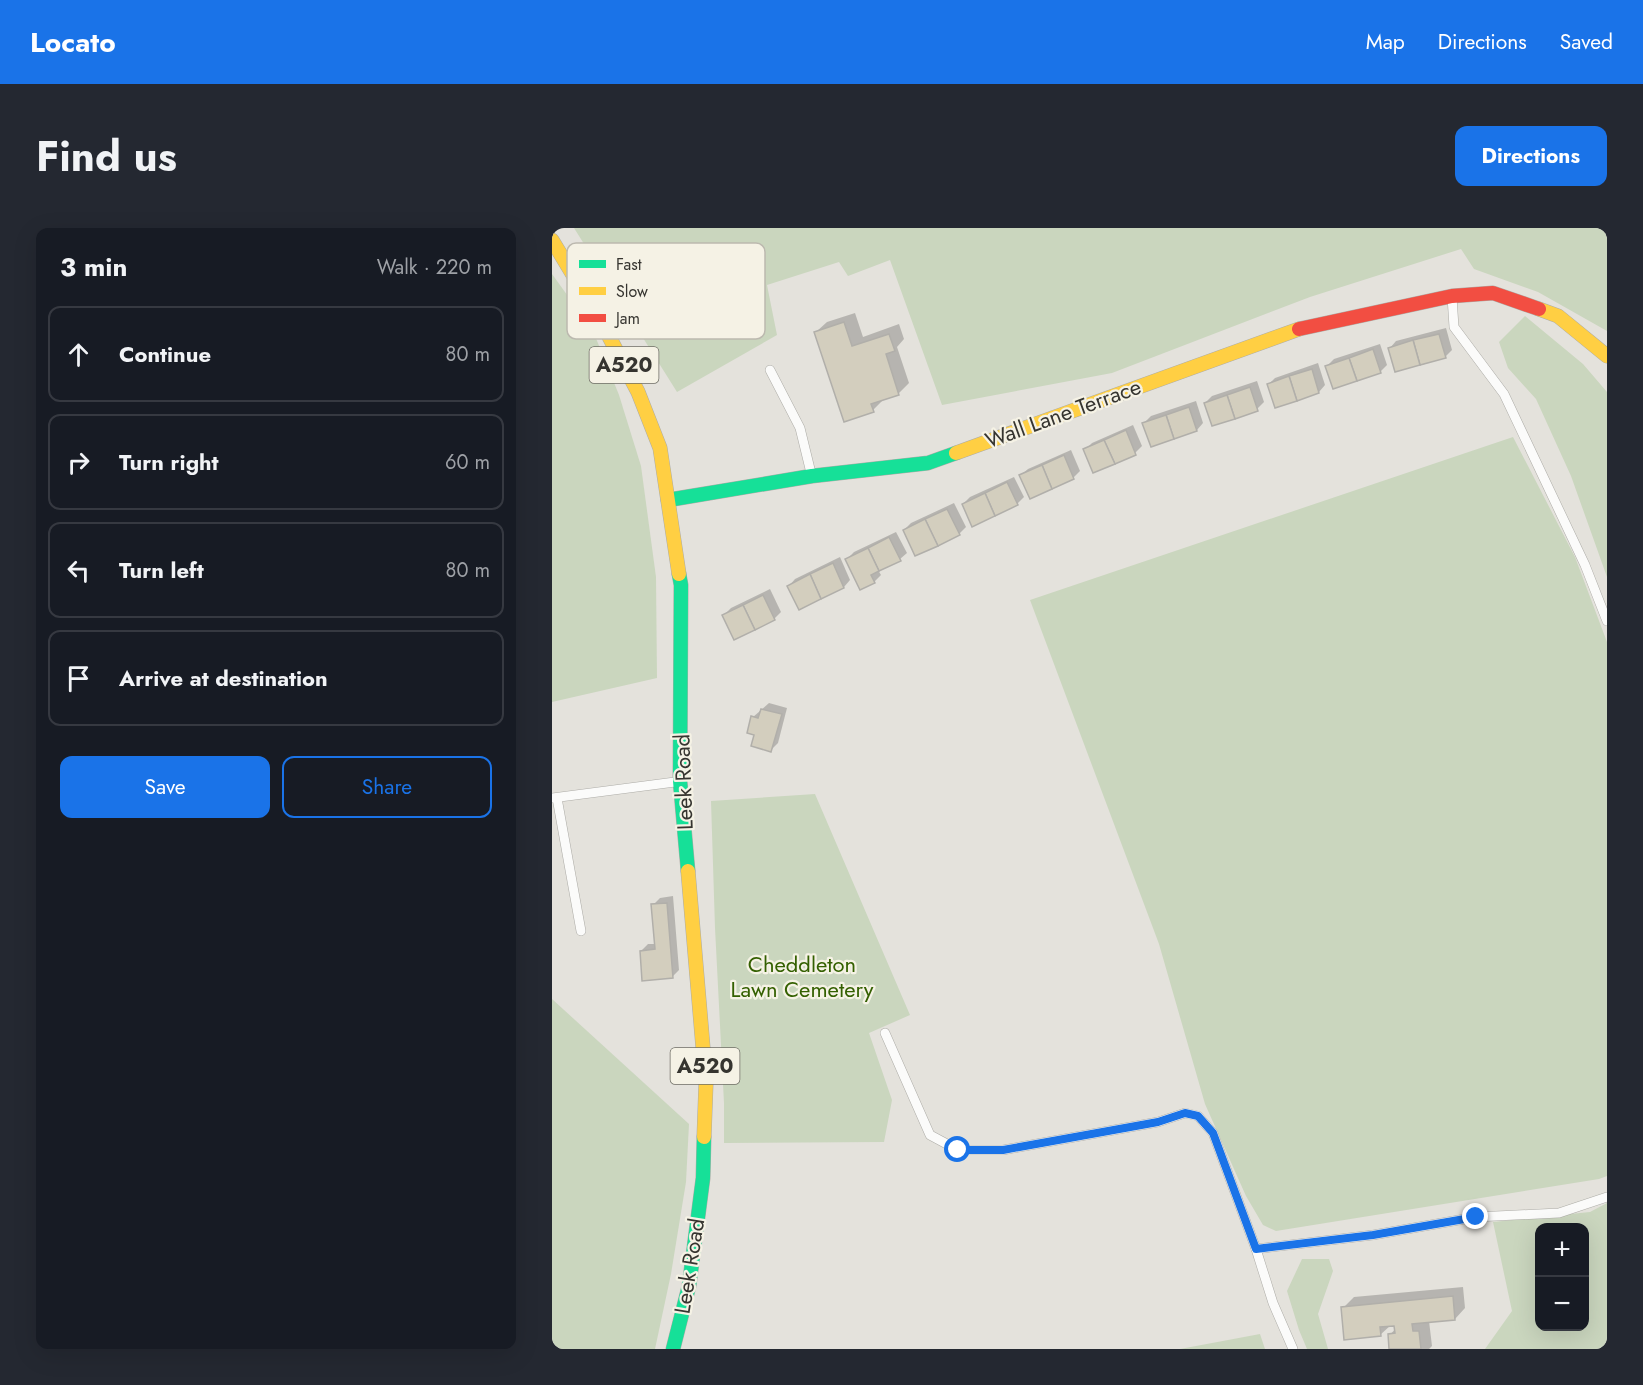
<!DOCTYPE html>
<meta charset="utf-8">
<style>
:root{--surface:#171b24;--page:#242831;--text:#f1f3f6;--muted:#9ea1a6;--line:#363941;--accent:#1a73e8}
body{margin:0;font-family:Jost,sans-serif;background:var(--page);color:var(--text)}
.controls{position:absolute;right:18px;bottom:18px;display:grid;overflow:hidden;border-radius:12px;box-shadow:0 6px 24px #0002}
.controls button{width:54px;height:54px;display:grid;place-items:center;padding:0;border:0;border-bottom:2px solid var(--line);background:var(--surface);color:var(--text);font:30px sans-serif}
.stop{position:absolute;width:18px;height:18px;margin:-14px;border:4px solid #1a73e8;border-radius:50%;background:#fff}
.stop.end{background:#1a73e8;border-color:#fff;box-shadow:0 2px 6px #0008}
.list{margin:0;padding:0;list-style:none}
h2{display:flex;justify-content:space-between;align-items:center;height:78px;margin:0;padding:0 24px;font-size:26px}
h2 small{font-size:20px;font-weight:400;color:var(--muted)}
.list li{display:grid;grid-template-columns:39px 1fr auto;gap:18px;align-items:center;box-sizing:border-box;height:96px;margin:0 12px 12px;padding:0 12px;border:2px solid var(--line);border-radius:12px}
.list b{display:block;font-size:22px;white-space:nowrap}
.list em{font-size:20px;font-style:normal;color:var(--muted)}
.actions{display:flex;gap:12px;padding:18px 24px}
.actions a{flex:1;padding:14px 0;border:2px solid var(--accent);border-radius:12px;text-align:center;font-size:21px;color:var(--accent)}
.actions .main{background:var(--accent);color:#fff}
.icon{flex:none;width:33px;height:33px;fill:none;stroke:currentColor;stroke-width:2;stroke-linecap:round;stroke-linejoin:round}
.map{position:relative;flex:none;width:1055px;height:1121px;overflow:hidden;border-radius:12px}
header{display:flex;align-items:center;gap:36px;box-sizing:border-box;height:84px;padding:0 30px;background:var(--accent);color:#fff}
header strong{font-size:28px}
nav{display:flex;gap:33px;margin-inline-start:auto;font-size:21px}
.intro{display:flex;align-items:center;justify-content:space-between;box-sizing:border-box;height:144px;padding:0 36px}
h1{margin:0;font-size:42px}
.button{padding:15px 27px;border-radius:12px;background:var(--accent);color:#fff;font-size:21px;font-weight:700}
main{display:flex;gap:36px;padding:0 36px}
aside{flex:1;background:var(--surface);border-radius:12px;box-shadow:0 6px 24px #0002}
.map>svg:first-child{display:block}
</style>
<header>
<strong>Locato</strong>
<nav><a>Map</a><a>Directions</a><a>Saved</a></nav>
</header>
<div class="intro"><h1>Find us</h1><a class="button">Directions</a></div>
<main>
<aside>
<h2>3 min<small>Walk · 220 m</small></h2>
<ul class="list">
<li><svg class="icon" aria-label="ahead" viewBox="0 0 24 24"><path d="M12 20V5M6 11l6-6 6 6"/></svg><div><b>Continue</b></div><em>80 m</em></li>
<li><svg class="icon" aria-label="right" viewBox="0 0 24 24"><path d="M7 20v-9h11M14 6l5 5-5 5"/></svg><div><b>Turn right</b></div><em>60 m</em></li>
<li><svg class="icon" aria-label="left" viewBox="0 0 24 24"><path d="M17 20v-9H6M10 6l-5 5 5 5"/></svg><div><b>Turn left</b></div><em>80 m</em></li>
<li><svg class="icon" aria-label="arrive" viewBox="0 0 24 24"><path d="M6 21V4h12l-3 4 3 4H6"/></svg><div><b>Arrive at destination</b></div></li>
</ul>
<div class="actions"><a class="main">Save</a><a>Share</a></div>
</aside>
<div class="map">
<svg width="1055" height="1121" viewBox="0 0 1055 1121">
<rect width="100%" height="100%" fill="#e4e2dc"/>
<g fill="#cad6be" fill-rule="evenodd">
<polygon points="22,0 1055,0 1055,103 986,64 922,41 909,21 758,69 560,145 390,177 338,32 296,48 287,34 215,57 225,107 125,164"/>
<polygon points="0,46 41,103 67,167 89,238 104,349 105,450 0,474"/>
<polygon points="973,88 1031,136 1055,164 1055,349 1019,248 984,171 956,140 947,114"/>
<polygon points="961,209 1023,329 1055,414 1055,948 1047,951 724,1003 711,997 694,968 653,876 607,716 478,372"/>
<polygon points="263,566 358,787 317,805 340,872 332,914 172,915 172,875 163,700 159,573"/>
<polygon points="0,771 137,896 134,954 119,1046 103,1121 0,1121"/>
<path d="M1055,975V1121H933L960,1083L941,994L1038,984ZM987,1000H1032V1098H987Z"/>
<polygon points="750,1031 777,1031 781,1043 766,1086 776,1121 755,1121 747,1102 735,1063"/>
<polygon points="708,1106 713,1121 628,1121"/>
</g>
<g fill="#0003">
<polygon points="303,85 311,109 347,96 352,111 345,119 357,155 346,166 331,172 321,182 264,104 275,94"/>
<polygon points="894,100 900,122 893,129 838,120 844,113"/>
<polygon points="828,116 835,137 828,144 775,138 782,131"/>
<polygon points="766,135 773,157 767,164 717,156 723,150"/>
<polygon points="705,153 712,174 705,181 653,175 660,168"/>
<polygon points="644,173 651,195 645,202 592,195 599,188"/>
<polygon points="581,197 590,218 583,225 542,243 533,222 540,215"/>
<polygon points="519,222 528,243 521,250 469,247 476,241"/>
<polygon points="462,249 472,269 465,276 411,276 418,269"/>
<polygon points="402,275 414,299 407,306 352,302 359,295"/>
<polygon points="344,304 355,325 348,331 326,342 329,347 322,354 295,331 302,324"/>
<polygon points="288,329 298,352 292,359 247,380 237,358 243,351"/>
<polygon points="218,361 229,384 222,391 172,387 179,380"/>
<polygon points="217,475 235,480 226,515 219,522 203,506 201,489"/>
<polygon points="121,668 127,742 120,749 89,723 96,716 104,716 101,677 108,670"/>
<polygon points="911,1059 913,1080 903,1091 877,1093 880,1118 877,1121 839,1121 838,1107 844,1100 844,1096 839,1097 828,1107 791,1080 802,1069"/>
</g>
<g fill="#d3cebe" stroke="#b1afaa" stroke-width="1.5">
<polygon points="292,94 300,118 337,106 343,123 334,126 347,167 319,176 322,184 292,194 262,104"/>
<polygon points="887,106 894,130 868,137 861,112"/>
<polygon points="861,112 868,137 843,144 836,120"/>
<polygon points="821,121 829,145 805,153 797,130"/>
<polygon points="797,130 805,153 781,161 773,138"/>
<polygon points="760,141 767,165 745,173 737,148"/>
<polygon points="737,148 745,173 723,180 715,156"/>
<polygon points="698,159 706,183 683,191 675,167"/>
<polygon points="675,167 683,191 660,198 652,175"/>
<polygon points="637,179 645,203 622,211 614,187"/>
<polygon points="614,187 622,211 599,219 590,195"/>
<polygon points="574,202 584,227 563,236 552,212"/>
<polygon points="552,212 563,236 541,245 531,221"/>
<polygon points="512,227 522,251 500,261 490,237"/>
<polygon points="490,237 500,261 478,271 467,247"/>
<polygon points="455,254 466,277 443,288 433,265"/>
<polygon points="433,265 443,288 420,299 410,276"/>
<polygon points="395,281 408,307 386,318 373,291"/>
<polygon points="373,291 386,318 363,328 351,302"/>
<polygon points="337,309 349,333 327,343 316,320"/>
<polygon points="316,320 327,343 319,347 323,355 308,362 293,331"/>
<polygon points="281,335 292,360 269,371 258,346"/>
<polygon points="258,346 269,371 247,382 235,358"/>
<polygon points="211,367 223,392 203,402 191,377"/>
<polygon points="191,377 203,402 182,412 170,387"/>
<polygon points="209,481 230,486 219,524 199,518 202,507 195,505 199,488 206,490"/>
<polygon points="115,675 121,750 90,753 88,723 103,721 99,676"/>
<polygon points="901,1068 903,1092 860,1096 861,1103 867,1103 869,1121 837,1121 836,1106 843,1105 842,1098 828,1099 829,1108 792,1112 789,1079"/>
</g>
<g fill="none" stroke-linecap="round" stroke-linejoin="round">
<defs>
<g id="lane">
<polyline points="900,69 902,99 952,166 1033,337 1055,393"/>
<polyline points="218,142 248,200 259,245"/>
<polyline points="0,570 123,554"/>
<polyline points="5,570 29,703"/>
<polyline points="333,805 378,907 406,922 451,922 606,894 633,885 646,888 661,905 704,1021"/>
<polyline points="741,1121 721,1075 704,1021 821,1007 924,989 1007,985 1055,969"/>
</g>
<g id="fast">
<polyline points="116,272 260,248 376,235 404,225"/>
<polyline points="127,346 129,357 128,553 136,643"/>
<polyline points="121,1121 137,1058 151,950 152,909"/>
</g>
<g id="slow">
<polyline points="0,12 50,95 86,164 108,220 127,346"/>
<polyline points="987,81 1006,88 1055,128"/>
<polyline points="404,225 747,101"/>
<polyline points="136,643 154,855 152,909"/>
</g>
<polyline id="jam" points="747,101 900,68 941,65 987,81"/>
</defs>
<use href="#lane" stroke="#adaca7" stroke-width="10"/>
<use href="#fast" stroke="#adaca7" stroke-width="15"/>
<use href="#slow" stroke="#adaca7" stroke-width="15"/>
<use href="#jam" stroke="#adaca7" stroke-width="15"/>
<use href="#lane" stroke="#fbfbfa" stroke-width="9"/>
<use href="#fast" stroke="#16e098" stroke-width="14"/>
<use href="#slow" stroke="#ffcf43" stroke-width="14"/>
<use href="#jam" stroke="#f24e42" stroke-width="14"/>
</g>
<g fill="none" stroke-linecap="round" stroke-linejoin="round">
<polyline stroke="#1a73e8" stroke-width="8" points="406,922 451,922 606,894 633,885 646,888 661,905 704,1021 821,1007 924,989"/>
</g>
<g text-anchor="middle" stroke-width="4.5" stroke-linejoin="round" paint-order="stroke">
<g fill="#f5f2e5" stroke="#6f6e66" stroke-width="1.5">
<rect x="37.5" y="119" width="69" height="36" rx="4.5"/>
<rect x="118.5" y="820" width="69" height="36" rx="4.5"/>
</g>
<g font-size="21" font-weight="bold" fill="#363530">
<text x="72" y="144">A520</text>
<text x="153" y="845">A520</text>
</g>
<g font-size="22" fill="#363530" stroke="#f5f2e5">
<text transform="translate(511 185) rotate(-20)" y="8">Wall Lane Terrace</text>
<text transform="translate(131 554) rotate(-92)" y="8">Leek Road</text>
<text transform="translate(137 1038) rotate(-81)" y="8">Leek Road</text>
</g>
<g font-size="22" fill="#346001" stroke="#f5f2e5">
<text x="250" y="744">Cheddleton<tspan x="250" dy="25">Lawn Cemetery</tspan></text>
</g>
</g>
<rect x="15" y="15" width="198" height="96" rx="9" fill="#f5f2e5" stroke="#bcb9af" stroke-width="1.5"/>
<rect x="27" y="32" width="27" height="8" fill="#16e098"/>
<rect x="27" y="59" width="27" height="8" fill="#ffcf43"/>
<rect x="27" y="86" width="27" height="8" fill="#f24e42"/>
<g font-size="16" fill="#363530">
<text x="64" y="42">Fast</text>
<text x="64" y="69">Slow</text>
<text x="64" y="96">Jam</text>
</g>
</svg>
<div class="controls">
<button>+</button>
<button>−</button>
</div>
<div class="stop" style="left:406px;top:922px"></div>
<div class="stop end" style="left:924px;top:989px"></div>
</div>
</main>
